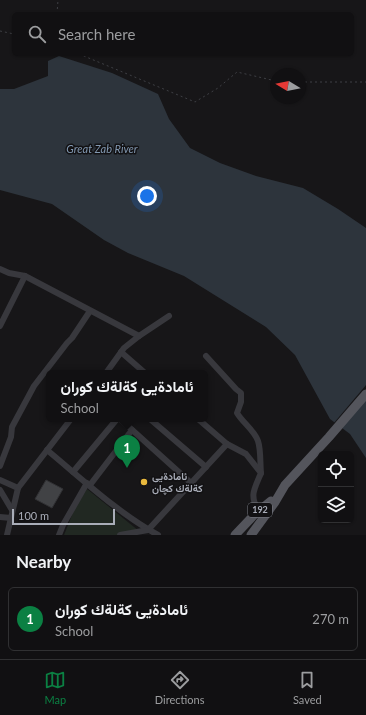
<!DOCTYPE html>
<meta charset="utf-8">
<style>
:root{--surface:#111012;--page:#1e1e20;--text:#f1f3f6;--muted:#9c9d9f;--line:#303032;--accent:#0b8043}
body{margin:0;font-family:Lato,Vazirmatn,sans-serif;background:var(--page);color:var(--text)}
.controls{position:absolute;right:12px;bottom:12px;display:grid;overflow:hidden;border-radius:6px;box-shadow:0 1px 3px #0004}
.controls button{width:36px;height:36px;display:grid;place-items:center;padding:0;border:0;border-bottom:1px solid var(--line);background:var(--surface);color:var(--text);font:20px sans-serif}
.compass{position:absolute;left:270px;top:68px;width:36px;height:36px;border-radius:50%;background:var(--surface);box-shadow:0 1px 3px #0004;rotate:280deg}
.scale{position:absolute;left:12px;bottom:10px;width:103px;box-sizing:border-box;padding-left:4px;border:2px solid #a9adb8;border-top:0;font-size:11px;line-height:14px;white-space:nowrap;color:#a9adb8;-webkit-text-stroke:3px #121113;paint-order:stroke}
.you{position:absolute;left:147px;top:196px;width:14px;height:14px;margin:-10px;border:3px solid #fff;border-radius:50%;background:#1a73e8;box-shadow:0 0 0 6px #1a73e833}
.badge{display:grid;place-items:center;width:26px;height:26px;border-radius:50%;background:var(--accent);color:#fff;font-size:13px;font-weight:700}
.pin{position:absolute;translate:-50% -33px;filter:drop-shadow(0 1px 2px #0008)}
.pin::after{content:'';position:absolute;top:21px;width:14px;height:12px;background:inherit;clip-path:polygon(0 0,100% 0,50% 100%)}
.popup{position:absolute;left:46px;top:370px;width:162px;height:52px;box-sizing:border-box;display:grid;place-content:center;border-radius:6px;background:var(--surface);filter:drop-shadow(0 1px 3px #0005);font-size:13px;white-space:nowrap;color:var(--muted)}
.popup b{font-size:15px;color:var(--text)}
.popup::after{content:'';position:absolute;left:50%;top:100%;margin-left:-8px;border:8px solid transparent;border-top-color:var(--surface)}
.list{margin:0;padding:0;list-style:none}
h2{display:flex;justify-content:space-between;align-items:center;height:52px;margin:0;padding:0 16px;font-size:17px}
h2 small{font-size:13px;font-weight:400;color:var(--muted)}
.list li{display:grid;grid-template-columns:26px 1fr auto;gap:12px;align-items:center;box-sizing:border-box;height:64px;margin:0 8px 8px;padding:0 8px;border:1px solid var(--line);border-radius:6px}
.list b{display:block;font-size:15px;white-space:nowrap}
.list p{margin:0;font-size:13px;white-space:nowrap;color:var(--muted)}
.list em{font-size:13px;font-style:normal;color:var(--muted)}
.icon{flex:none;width:22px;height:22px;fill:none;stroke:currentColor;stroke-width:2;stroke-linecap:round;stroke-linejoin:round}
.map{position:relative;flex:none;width:366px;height:535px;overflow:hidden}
.search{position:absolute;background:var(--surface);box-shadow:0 1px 3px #0004;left:12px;right:12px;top:12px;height:44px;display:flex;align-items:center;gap:10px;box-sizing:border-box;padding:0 14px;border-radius:6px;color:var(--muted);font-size:15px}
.sheet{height:124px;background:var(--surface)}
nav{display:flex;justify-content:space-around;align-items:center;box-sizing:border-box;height:56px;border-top:1px solid var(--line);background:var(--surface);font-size:11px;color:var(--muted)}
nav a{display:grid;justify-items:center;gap:2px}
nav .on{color:var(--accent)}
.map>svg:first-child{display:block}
</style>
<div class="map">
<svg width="366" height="535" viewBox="0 0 366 535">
<rect width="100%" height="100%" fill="#171618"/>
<polygon fill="#212822" points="87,489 139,531 117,535 64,535 74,510"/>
<polygon fill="#2d343c" points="59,56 112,73 158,94 169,119 190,148 220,163 256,176 303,188 338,209 366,228 366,458 350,434 330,419 295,355 266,327 184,276 128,253 104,240 52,204 0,190 0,89 14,89 48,76 48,61"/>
<polygon fill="#171618" points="366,385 366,394 337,427 333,424"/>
<polygon fill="#414245" stroke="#313134" points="46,480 63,489 52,508 35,499"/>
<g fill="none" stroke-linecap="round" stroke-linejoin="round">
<g stroke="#3e3f44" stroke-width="1" stroke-dasharray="2 3" stroke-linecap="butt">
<polyline points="57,14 58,0"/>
<polyline points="0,31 14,34"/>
<polyline points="79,54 195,102 218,88 237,72 276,81"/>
<polyline points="300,82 366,82"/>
</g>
<g stroke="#38383d" stroke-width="6">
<polyline points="0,269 9,273 25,276 139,336"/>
<polyline points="0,326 25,276"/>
<polyline points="121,352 145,373"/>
<path d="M206,356L236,389L241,393V402L237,413C243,423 254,430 258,441C261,450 260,463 261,473"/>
<polyline points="106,373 124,348 139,336 169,316"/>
<polyline points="120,419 191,483"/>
<polyline points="150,419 206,467"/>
<path d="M198,419L227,444L246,454L261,473C254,490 249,495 259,512"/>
<path d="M47,450C82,479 118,513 158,535"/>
<polyline points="0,466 11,437 12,427 34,386 67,343 72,338 90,311"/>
<polyline points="73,472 117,419"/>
<polyline points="0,480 18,488 7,535"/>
<polyline points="90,485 132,430"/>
<polyline points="18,488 71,419"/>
<polyline points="0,490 12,510"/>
<polyline points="0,517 11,518"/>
<polyline points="59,535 63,525 87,483"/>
<polyline points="120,535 148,530 227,444"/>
</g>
<g stroke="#54555c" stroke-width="9">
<polyline points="235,535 254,515 271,501"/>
<polyline points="251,535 275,502 285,485 329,437 366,394"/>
</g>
</g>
<circle fill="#eab93d" stroke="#121113" stroke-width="1.5" cx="144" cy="482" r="4"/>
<g text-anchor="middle" stroke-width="3" stroke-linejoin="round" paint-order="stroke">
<rect fill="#121113" stroke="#7c7e86" stroke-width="1" x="248" y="503" width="24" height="14" rx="3"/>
<g font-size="9" font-weight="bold" fill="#a9adb8">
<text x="260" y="513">192</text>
</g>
<g font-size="10" font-weight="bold" fill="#a9adb8" stroke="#121113" text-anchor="start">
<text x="152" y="480">ئامادةيى<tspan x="152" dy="12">كةلةك كچان</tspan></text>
</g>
<g font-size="11" font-style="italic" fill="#8298b1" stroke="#121113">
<text x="102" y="153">Great Zab River</text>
</g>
</g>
</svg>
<div class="controls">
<button><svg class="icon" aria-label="locate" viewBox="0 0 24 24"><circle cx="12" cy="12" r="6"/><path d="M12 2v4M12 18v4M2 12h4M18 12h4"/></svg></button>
<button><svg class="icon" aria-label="layers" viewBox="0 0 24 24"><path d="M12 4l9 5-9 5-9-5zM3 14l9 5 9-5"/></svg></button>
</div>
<svg class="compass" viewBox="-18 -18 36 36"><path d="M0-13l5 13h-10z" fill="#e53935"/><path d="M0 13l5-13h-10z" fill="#9c9d9f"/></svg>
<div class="scale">100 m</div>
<div class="you"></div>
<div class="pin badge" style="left:127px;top:468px">1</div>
<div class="popup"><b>ئامادةيى كةلةك كوران</b>School</div>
<div class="search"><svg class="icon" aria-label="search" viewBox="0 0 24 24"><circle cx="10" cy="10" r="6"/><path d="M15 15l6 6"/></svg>Search here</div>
</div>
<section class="sheet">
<h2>Nearby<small></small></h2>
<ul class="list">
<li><span class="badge">1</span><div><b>ئامادةيى كةلةك كوران</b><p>School</p></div><em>270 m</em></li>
</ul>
</section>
<nav>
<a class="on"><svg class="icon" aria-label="map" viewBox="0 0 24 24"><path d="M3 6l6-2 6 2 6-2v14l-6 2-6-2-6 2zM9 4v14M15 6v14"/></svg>Map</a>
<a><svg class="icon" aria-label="directions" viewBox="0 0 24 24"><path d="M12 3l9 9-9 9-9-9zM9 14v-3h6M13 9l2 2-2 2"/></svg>Directions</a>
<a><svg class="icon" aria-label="saved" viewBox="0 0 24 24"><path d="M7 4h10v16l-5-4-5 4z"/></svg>Saved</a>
</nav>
